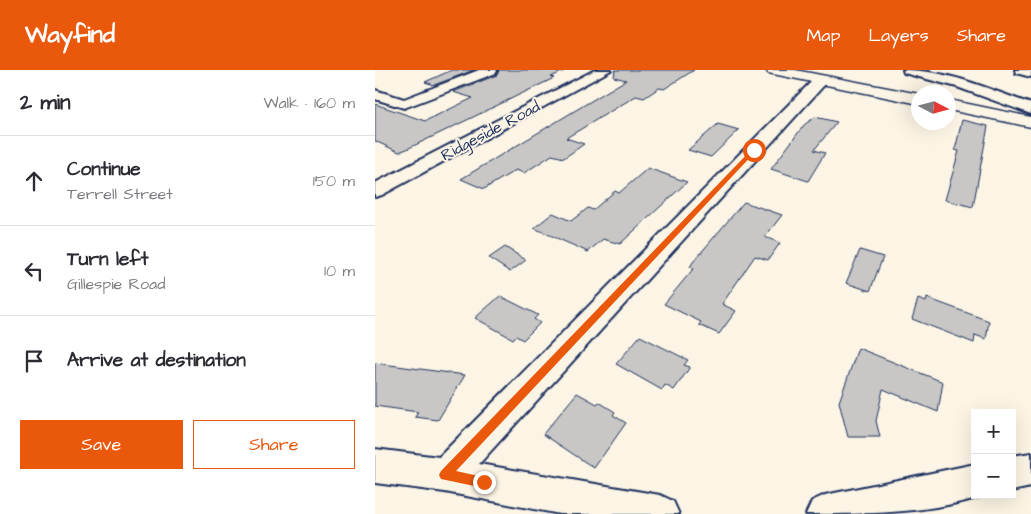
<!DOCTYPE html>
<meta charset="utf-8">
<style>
:root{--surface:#fff;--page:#f7f7f7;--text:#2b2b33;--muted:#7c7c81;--line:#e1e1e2;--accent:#ea580c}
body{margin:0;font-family:"Architects Daughter",sans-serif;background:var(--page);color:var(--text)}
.controls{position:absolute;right:15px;bottom:15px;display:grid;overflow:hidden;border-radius:0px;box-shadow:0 5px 20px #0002}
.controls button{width:45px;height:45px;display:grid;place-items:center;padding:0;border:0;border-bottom:1px solid var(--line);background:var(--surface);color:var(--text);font:25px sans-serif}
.compass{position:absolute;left:536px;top:15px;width:45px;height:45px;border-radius:50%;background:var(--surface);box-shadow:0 5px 20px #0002;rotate:96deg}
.stop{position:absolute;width:15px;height:15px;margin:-11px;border:4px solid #ea580c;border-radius:50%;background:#fff}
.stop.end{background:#ea580c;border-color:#fff;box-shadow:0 1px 5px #0008}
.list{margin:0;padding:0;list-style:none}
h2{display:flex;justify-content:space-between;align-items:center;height:65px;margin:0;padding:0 20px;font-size:21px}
h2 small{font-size:16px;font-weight:400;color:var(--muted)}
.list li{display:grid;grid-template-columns:32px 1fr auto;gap:15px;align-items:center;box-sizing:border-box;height:90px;padding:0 20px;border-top:1px solid var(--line)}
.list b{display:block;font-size:19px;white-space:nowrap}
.list p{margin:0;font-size:16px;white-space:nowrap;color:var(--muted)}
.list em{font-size:16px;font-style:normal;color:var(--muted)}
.actions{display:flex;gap:10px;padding:15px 20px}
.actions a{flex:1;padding:11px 0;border:1px solid var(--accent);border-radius:0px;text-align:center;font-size:18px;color:var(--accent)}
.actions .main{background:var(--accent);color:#fff}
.icon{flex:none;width:28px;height:28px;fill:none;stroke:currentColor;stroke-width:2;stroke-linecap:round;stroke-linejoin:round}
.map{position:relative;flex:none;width:656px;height:444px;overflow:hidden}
header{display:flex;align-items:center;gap:30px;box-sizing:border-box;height:70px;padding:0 25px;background:var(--accent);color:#fff}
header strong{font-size:24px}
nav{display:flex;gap:28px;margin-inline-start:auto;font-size:18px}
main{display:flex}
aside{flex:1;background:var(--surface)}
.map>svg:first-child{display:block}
</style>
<header>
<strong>Wayfind</strong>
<nav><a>Map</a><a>Layers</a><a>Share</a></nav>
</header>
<main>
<aside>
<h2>2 min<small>Walk · 160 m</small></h2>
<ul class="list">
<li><svg class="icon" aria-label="ahead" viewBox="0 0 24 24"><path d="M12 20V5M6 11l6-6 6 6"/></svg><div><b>Continue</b><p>Terrell Street</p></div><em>150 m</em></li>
<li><svg class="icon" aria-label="left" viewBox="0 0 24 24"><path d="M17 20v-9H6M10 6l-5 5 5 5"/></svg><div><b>Turn left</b><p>Gillespie Road</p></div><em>10 m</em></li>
<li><svg class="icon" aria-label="arrive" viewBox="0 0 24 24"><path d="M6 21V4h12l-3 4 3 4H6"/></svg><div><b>Arrive at destination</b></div></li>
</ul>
<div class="actions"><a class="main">Save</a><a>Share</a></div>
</aside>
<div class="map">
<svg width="656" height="444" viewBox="0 0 656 444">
<rect width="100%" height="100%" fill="#fcf5e5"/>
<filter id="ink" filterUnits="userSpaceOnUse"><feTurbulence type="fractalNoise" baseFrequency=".02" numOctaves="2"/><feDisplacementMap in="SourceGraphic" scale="10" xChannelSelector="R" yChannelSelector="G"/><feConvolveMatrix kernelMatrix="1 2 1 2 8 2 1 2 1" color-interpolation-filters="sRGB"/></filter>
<g filter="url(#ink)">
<g fill="#c8c7c6" stroke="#1b2f5e">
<polygon points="77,0 99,0 59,15 50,12"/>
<polygon points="124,0 191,0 176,7 179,8 32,79 24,82 0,71 0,34 50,51 98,28 78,22 122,5"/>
<polygon points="240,0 319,0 289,19 284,18 269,28 261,26 191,68 209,74 189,88 177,85 149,103 141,100 109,119 86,109 251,10 239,7"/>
<polygon points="440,47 462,52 439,80 450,83 433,111 396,99 429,55"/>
<polygon points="587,50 613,56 598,137 570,130 584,81 580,80"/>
<polygon points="343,54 364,60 336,87 313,80"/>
<polygon points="273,98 312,112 245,174 228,169 213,182 159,158 178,143 196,151 213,138 218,140 240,121 244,123"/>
<polygon points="369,132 407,145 390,167 405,173 393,190 380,186 347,234 361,241 344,264 324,255 326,252 289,234 319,198 315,197 318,192"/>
<polygon points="130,177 151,190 135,202 114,188"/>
<polygon points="485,180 508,187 495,221 471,213"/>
<polygon points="125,226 163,245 159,249 165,253 148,270 141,266 138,269 100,248"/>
<polygon points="552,228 614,251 611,269 600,265 599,273 537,249 543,229 551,232"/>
<polygon points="265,266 313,290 309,295 315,297 299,320 290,315 287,320 241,294"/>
<polygon points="483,278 568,312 563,342 508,319 501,351 505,367 473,367 464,332"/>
<polygon points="0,293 90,305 63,350 40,347 43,342 0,336"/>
<polygon points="202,323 222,334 224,332 240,342 238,345 251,353 219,398 168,364"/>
</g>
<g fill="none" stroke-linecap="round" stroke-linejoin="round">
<defs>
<g id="minor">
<polygon points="104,0 122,0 121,3 29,38 0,29 0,20 29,29"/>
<polygon points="220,0 236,0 7,125 0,127 0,113"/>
<path d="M528,0C572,0 614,19 656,34V44L582,17L529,3Z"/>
<polygon points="640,0 656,0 656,7 641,3"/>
<polygon points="446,6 453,10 451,13 104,394 285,425 298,431 304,444 185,444 70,422 0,413 0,379 64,387 441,7"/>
<polygon points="656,383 656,417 637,421 637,386"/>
<path d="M600,394V425H611C554,444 491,444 431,444L437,431L450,425Z"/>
</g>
<g id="secondary">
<polygon points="391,0 420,0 544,24 544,34 398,4 393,3"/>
<polygon points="574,30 656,47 656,57 574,40"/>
</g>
</defs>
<use href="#minor" stroke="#1b2f5e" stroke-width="4"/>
<use href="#secondary" stroke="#1b2f5e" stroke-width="3"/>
<use href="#minor" fill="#fcf5e5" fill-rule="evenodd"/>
<use href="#secondary" fill="#fcf5e5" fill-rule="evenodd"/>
</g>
</g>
<polygon fill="#ea580c" points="377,79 382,80 81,401 113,408 115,412 113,416 109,418 66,409 64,405 66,401"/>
<g text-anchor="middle" stroke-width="4" stroke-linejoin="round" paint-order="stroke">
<g font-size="16" fill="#1b2f5e" stroke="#fcf5e5">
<text transform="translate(115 60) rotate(-28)" y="6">Ridgeside Road</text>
</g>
</g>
</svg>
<div class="controls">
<button>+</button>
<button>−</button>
</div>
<svg class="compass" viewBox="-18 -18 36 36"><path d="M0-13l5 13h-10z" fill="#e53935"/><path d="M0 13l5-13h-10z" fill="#7c7c81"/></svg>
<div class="stop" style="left:379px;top:80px"></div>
<div class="stop end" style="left:109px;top:412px"></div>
</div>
</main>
